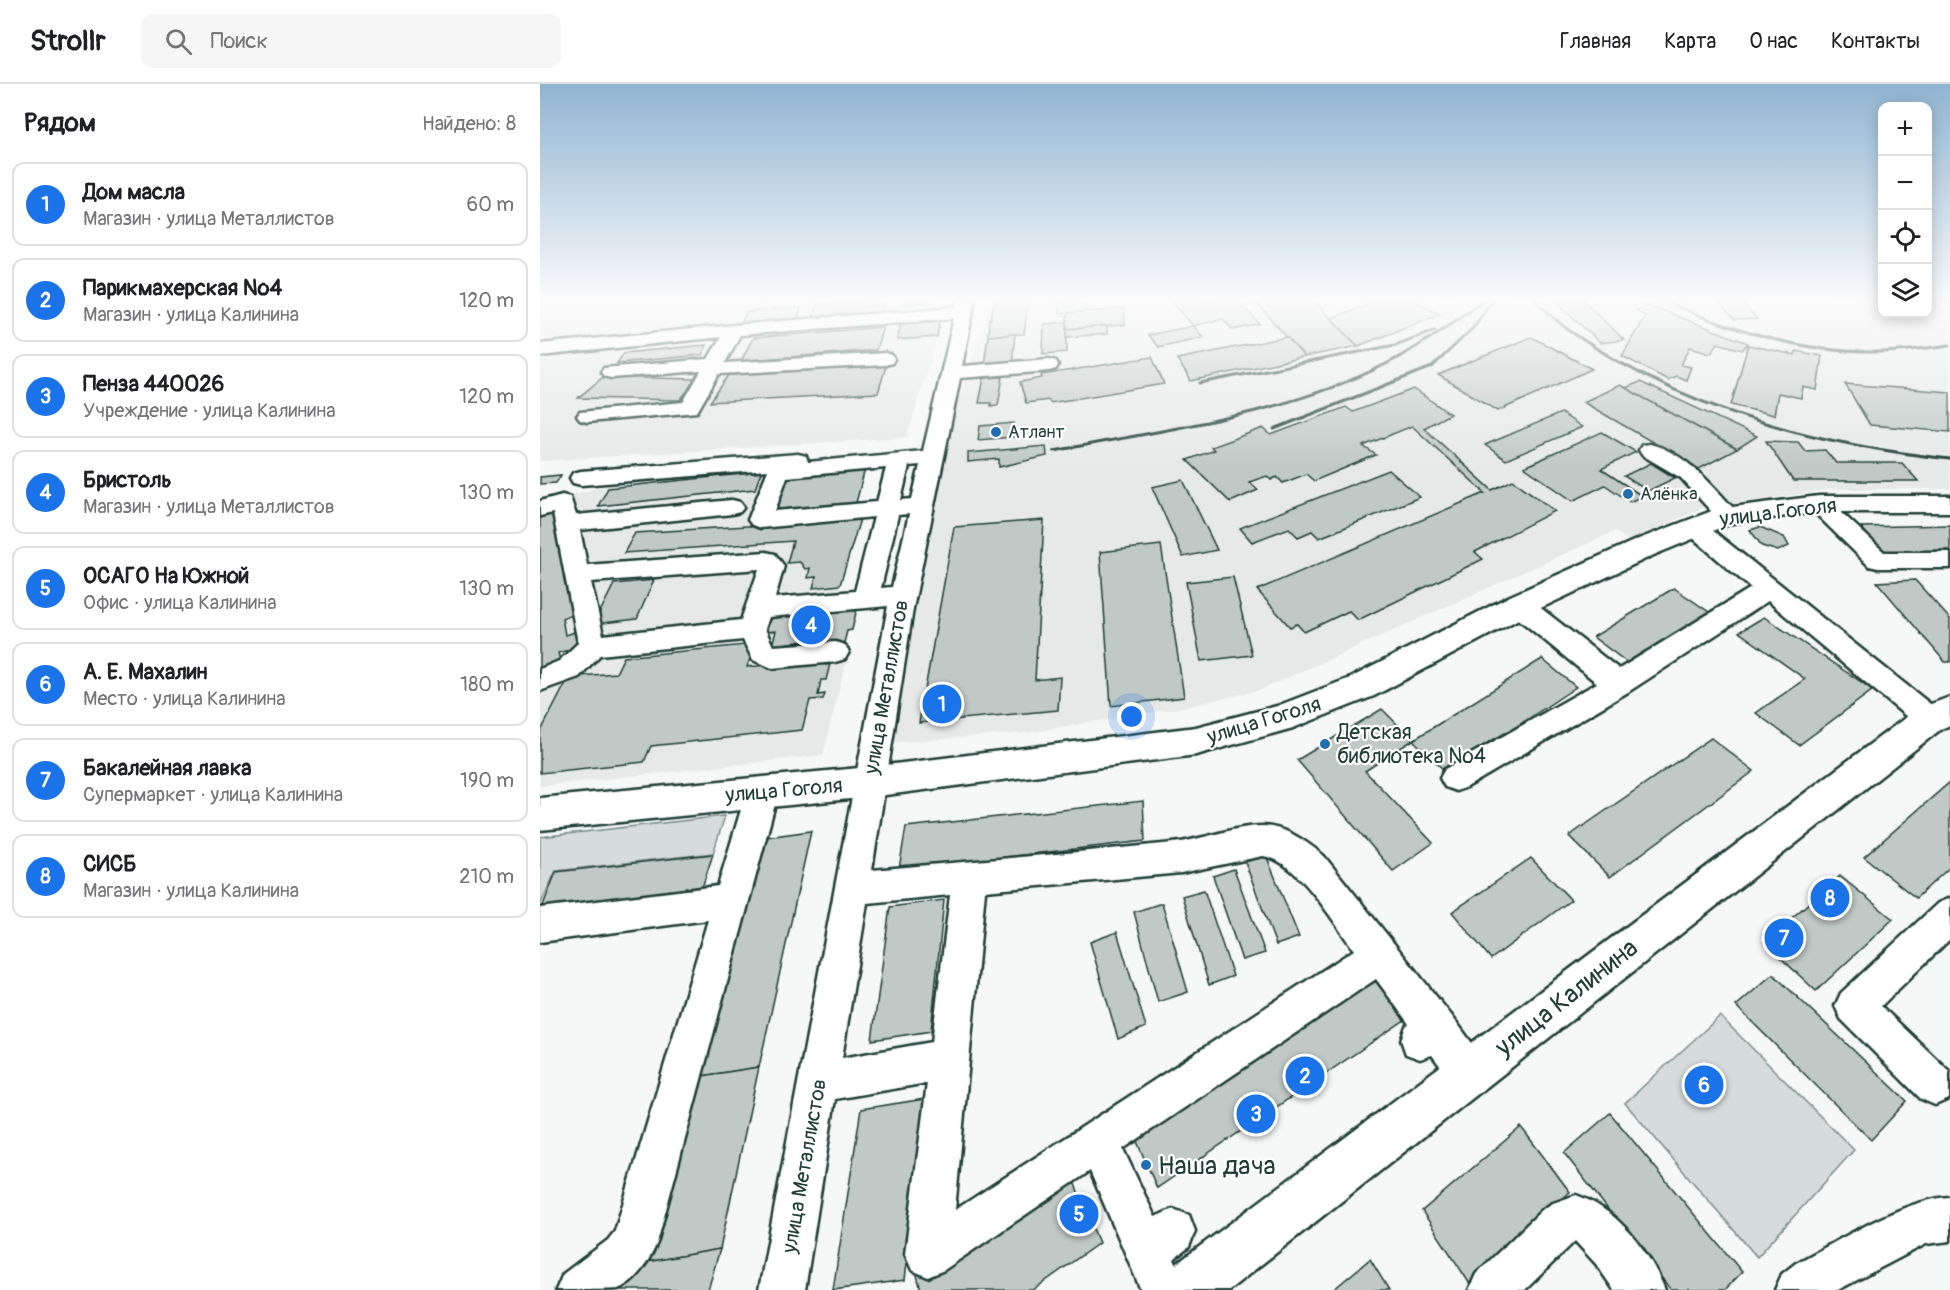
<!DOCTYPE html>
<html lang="ru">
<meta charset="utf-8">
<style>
:root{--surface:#fff;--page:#f6f6f6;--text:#202124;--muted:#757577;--line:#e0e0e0;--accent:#1a73e8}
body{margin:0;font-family:Pangolin,sans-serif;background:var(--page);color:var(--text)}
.controls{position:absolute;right:18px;top:18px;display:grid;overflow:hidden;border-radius:12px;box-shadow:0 3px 15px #0003}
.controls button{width:54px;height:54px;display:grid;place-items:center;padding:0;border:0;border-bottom:2px solid var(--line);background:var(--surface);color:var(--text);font:30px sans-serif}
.you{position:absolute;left:592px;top:633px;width:21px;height:21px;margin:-15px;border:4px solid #fff;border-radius:50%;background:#1a73e8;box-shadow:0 0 0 9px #1a73e833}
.badge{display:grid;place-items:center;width:39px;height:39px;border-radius:50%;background:var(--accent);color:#fff;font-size:20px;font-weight:700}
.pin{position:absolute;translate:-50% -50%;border:3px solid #fff;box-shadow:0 2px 6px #0006}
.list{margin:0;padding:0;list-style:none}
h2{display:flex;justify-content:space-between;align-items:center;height:78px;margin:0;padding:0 24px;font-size:26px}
h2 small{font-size:20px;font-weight:400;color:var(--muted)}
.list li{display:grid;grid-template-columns:39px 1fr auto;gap:18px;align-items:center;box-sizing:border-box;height:84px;margin:0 12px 12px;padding:0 12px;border:2px solid var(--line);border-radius:12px}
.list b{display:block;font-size:22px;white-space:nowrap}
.list p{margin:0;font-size:20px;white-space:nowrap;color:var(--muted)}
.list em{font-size:20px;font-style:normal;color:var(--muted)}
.icon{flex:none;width:33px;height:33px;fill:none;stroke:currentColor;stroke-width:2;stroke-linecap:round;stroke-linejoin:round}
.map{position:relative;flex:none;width:1410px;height:1206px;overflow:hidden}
header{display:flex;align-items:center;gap:36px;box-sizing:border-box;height:84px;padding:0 30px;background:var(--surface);border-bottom:2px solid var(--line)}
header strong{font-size:28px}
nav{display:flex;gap:33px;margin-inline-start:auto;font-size:21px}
.search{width:420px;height:54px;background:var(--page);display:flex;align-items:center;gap:15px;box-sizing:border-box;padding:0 21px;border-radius:12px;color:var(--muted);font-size:22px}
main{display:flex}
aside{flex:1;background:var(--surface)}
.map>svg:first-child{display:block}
</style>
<header>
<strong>Strollr</strong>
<div class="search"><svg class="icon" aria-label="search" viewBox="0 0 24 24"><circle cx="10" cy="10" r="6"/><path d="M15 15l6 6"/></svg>Поиск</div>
<nav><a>Главная</a><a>Карта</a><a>О нас</a><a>Контакты</a></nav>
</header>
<main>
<aside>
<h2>Рядом<small>Найдено: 8</small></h2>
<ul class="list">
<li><span class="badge">1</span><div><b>Дом масла</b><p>Магазин · улица Металлистов</p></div><em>60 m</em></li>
<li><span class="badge">2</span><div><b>Парикмахерская №4</b><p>Магазин · улица Калинина</p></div><em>120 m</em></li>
<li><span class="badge">3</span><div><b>Пенза 440026</b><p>Учреждение · улица Калинина</p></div><em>120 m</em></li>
<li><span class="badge">4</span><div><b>Бристоль</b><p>Магазин · улица Металлистов</p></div><em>130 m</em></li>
<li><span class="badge">5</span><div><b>ОСАГО На Южной</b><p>Офис · улица Калинина</p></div><em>130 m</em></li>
<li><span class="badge">6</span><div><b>А. Е. Махалин</b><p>Место · улица Калинина</p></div><em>180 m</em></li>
<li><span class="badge">7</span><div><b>Бакалейная лавка</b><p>Супермаркет · улица Калинина</p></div><em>190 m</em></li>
<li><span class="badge">8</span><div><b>СИСБ</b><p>Магазин · улица Калинина</p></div><em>210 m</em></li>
</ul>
</aside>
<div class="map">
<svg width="1410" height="1206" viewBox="0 0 1410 1206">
<rect width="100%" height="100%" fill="#f6f7f7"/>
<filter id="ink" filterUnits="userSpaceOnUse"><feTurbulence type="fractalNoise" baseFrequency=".0167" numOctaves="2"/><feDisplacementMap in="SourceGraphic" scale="12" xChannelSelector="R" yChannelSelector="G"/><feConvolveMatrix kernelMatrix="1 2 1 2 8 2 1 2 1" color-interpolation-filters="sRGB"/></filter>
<g filter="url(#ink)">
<g fill="#e6e9e8">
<polygon points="7,216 398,216 397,253 367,353 0,377 0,221"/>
<polygon points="451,216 1342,216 1342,230 1388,230 1388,216 1410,216 1410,405 1294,405 1162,424 1089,457 1075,447 720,606 644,623 485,649 349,659 407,371 412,338"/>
<polygon points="226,383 208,442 320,435 293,526 317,524 312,546 307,547 303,563 303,566 309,565 283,671 0,702 0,418 75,400"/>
</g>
<g fill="#d6dcdb" stroke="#7a8c88" stroke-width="1.5">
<polygon points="185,732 173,769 16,787 0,821 0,753"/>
<polygon points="1180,932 1314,1066 1217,1173 1085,1019"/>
</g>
<g fill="#c0c9c6" stroke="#1f3d34" stroke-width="1.5">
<polygon points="345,216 343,228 273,234 277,221"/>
<polygon points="366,216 389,216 388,219 365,220"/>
<polygon points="454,216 488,216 484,250 448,252 449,235 451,235"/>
<polygon points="545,216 545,228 519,230 519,218"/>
<polygon points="631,216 714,216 718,220 703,223 720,240 693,246 683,235 653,242"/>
<polygon points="714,216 773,216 818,262 764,273"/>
<polygon points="839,216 873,216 900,230 818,262 791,234"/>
<polygon points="1015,216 1043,216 1084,256 1060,259"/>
<polygon points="1176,216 1199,216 1217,235 1194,236"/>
<polygon points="1107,221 1208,259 1202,266 1178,259 1171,269 1150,263 1141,281 1151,283 1146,296 1136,292 1128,296 1082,272 1105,232 1096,226"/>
<polygon points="261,223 258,235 201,240 206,228"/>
<polygon points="584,225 585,241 527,245 527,229"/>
<polygon points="400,237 397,253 357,256 361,240"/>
<polygon points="527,238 527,268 503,270 504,240"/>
<polygon points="567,242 567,250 527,253 527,245"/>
<polygon points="653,242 663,253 618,263 608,251"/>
<polygon points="343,243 336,266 201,277 213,254"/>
<polygon points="475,250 472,279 444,281 448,252"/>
<polygon points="747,253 764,273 651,297 637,275"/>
<polygon points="991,253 1052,285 958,327 898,291"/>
<polygon points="166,261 162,271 77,279 84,269"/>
<polygon points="1208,261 1255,271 1256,267 1282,272 1277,306 1263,303 1261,314 1238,309 1234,331 1191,321"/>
<polygon points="612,273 624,300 510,319 509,316 486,319 480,298 502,294 501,291"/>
<polygon points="346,282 338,309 170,318 189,291"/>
<polygon points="63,293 157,295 140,316 38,314"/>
<polygon points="463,293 458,321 451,322 451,319 439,319 444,294"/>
<polygon points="1100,298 1217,352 1197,365 1085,304"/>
<polygon points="1305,300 1410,308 1410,348 1330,341"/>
<polygon points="1080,301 1197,365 1159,385 1043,318"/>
<polygon points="874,305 910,330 884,344 952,406 973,396 1015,427 935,468 943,475 818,536 809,527 764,548 757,540 750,543 717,506 945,409 872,342 823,362 836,371 774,397 766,390 743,399 737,393 731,396 727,392 709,398 718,406 690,418 647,376 674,366 671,363 723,344 731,351 806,323 813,328"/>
<polygon points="1021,329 1042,343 966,376 945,361"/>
<polygon points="474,339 473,353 438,356 440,342"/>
<polygon points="1062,348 1096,368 1061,385 1102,412 1090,418 1065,401 1033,417 984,383"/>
<polygon points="1226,357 1258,358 1265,367 1285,366 1296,379 1362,379 1378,397 1253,397"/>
<polygon points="506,362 507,372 459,383 459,375 428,378 428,369"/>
<polygon points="1111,379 1135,394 1108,407 1084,392"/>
<polygon points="325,385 316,419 234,426 246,392"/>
<polygon points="849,386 880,413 779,454 772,447 758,453 749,444 712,458 700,444"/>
<polygon points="221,388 215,405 58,422 68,404"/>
<polygon points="21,391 16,399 0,400 0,393"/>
<polygon points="643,396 677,466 643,473 612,403"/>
<polygon points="11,425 35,529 22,534 25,551 35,548 38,563 18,569 21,579 0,587 0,428"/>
<polygon points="320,435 300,501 273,504 276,493 268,494 270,484 265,485 260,478 247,479 253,457 84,469 95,449"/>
<polygon points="504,436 495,596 520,593 518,626 379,639 414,443"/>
<polygon points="1410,441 1410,466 1342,468 1321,443"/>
<polygon points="1220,443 1244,453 1249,462 1238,467 1222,462 1210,446"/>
<polygon points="621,461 644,613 571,622 560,468"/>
<polygon points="693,493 712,571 661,577 646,498"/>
<polygon points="114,496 97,535 54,540 74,500"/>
<polygon points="1375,496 1410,535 1410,578 1405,578 1337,498"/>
<polygon points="1134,504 1169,528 1088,579 1053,553"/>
<polygon points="317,524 312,546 307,547 303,563 281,563 283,555 232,561 236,547 226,548 231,533"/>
<polygon points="1224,533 1333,606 1259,661 1216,629 1265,595 1199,548"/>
<polygon points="215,560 207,583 263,578 289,571 286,581 290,580 286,596 281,596 278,611 285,610 283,615 270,616 262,646 111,662 104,678 0,689 0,649 29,593 76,589 84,573"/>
<polygon points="1002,575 1036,603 907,689 873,656"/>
<polygon points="842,625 873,656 825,687 893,759 853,787 757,676"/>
<polygon points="1171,654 1214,687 1070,793 1029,752"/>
<polygon points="1410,698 1410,783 1376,814 1324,773"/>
<polygon points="603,717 605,757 359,785 366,743"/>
<polygon points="271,747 219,983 156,993 219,754"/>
<polygon points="173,770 160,810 0,829 16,788"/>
<polygon points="726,771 759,853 736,861 705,778"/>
<polygon points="991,774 1031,816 951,875 912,828"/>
<polygon points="694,785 725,869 702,876 673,792"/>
<polygon points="1300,792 1353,835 1276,907 1224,858"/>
<polygon points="664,806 693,892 669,901 642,812"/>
<polygon points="404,816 391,947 332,956 350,823"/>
<polygon points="622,819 648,908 618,918 594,828"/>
<polygon points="577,848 606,943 578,955 550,858"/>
<polygon points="838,888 869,933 617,1104 592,1046"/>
<polygon points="1233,890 1367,1017 1331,1056 1196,922"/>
<polygon points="219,983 180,1165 107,1178 156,993"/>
<polygon points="385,1015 365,1196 293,1206 321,1025"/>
<polygon points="1070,1029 1202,1188 1185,1206 1131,1206 1024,1069"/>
<polygon points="981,1043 1030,1108 930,1200 882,1127"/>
<polygon points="530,1088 559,1159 493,1206 381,1206 377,1191"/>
<polygon points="180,1165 168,1206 69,1206 107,1178"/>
<polygon points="830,1175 849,1206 793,1206"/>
</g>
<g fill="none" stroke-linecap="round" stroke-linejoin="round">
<defs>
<g id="minor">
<path d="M419,216H435L422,282L509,275L516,277L518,281L516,285L509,287L420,294L373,525L332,786C432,777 533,769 633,759C663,756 693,742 723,742C747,743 767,758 784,772L911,931L943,974L949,988L943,1002L929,1008L915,1002L892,971L880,975L866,970L861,956L866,942L869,940L836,895L583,1065L615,1133L633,1125L649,1131L655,1147L649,1163L634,1175L647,1206H601L550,1087L404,1186L388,1193L372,1186L365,1170L387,999L295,1015L265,1206H219L348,522L229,533L225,545L233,562L295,558L305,561L309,568L305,575L295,578L232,584L213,576L203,556L60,571L39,593L0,607V585L19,577L38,559L13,429L0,432V417L22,411L30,413L36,431L192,416L200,418L204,423L200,428L192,430L40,446L47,481L226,468L235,470L244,482L235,514L315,507L334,433L220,444L212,441L208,436L228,386L41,401L33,399L30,394L33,389L41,387L258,370L266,372L268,378L383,367L414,234L200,251L185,279L345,269L352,271L354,275L352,279L345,281L179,290L157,328L47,338L40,336L37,332L40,328L143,318L161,287L71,294L64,292L61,288L64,284L168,275L181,253L0,272V260L194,241L417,223ZM380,381L372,415L361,416L369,382ZM346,384L337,418L235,427L247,393ZM369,430L352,503L341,504L358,431ZM219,485L201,536L63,551L51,498ZM723,772C758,776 794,839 814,866L415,1126L445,807L641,789ZM410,811L392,958L302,974L327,819Z"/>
<path d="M1110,360C1146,369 1171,400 1195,426L1199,431L1195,436L1187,438L1179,436L1141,394L1102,371L1099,366L1102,361Z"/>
<polygon points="1279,413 1287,415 1344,468 1410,468 1410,484 1338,484 1329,482 1271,425 1267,420 1271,415"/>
<polygon points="1154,435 1162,438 1399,627 1404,635 1399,643 1389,647 1379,643 1228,517 1088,608 927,703 916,707 905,703 900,694 905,685 1057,599 970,528 966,521 970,514 979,512 988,514 1079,585 1211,504 1146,448 1142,443 1146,438"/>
<path d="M222,695L233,699L238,709L117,1159C109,1177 97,1197 78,1205C69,1206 28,1206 16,1206L23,1190L68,1156L75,1147L168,836L0,858V824L178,802L206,709L211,699Z"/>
<polygon points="1410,814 1410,855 1341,922 1409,987 1409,1015 1395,1021 1381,1015 1301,935 1295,922 1301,909 1398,819"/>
<path d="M1036,1111C1077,1125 1109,1166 1125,1206H1074L1056,1180L1035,1157L985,1206H929L936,1190L1003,1125L1013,1119Z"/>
<path d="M1410,1113V1157L1386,1160L1298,1206H1235L1242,1190L1256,1179C1299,1157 1364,1115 1410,1113Z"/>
</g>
<g id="major">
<polygon points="1279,412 1410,412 1410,428 1279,428 1192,439 1116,470 990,529 834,612 753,644 656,671 330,713 0,746 0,714 330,683 656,643 737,622 810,594 968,513 1096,456 1177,425"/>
<polygon points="1410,613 1410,641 1401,645 689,1206 619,1206 627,1187 1377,625"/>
</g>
</defs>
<use href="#minor" stroke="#1f3d34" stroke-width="5"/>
<use href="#major" stroke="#1f3d34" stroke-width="5"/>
<use href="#minor" fill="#fff" fill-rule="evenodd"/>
<use href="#major" fill="#fff" fill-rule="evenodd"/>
<g stroke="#1f3d34" stroke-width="3">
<path d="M995,216C1007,227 1019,240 1033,249C1142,325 1279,361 1410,375"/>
<path d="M1122,216C1189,246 1262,269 1336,268C1361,268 1386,264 1410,261"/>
<polyline points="660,299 855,261 895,246"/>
<polyline points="734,345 892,283 933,244 952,216"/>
<path d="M514,367C626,345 746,331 848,279C882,261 913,239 943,216"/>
</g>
</g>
</g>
<linearGradient id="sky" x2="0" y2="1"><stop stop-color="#8fb4d2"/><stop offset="0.56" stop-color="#fbfbfb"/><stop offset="1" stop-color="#fbfbfb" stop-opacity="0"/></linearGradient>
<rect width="1410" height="385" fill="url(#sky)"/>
<g fill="#1f6fb2" stroke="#fff" stroke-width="2">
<circle cx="456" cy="348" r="6"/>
<circle cx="1088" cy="410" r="6"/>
<circle cx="785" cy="660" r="6"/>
<circle cx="606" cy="1081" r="6"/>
</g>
<g text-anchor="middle" stroke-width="4.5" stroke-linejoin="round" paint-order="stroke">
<g font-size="18" fill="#1f3d34" stroke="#fff" text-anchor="start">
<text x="468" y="354">Атлант</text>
<text x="1100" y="416">Алёнка</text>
</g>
<g font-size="21" fill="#1f3d34" stroke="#fff">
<text transform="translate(1238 428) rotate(-7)" y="7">улица Гоголя</text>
<text transform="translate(346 603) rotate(-80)" y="7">улица Металлистов</text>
<text transform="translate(724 636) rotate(-17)" y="7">улица Гоголя</text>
<text transform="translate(244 706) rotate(-5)" y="7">улица Гоголя</text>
<text transform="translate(264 1082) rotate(-80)" y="7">улица Металлистов</text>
</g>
<g font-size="21" fill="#1f3d34" stroke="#fff" text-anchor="start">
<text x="797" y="655">Детская<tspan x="797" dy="24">библиотека №4</tspan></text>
</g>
<g font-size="26" fill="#1f3d34" stroke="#fff">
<text transform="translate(1026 913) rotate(-38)" y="9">улица Калинина</text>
</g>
<g font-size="26" fill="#1f3d34" stroke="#fff" text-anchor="start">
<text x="618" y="1090">Наша дача</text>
</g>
</g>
</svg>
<div class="controls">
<button>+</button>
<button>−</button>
<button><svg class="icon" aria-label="locate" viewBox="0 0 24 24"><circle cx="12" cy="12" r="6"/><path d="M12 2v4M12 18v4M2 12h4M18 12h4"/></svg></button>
<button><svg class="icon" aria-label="layers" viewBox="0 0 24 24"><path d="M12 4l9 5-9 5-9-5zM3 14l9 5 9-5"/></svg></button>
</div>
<div class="you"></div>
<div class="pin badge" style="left:402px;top:620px">1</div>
<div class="pin badge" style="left:765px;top:992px">2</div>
<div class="pin badge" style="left:716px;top:1030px">3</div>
<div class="pin badge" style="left:271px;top:541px">4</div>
<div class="pin badge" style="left:539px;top:1130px">5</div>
<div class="pin badge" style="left:1164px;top:1001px">6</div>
<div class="pin badge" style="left:1244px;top:854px">7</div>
<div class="pin badge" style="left:1290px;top:814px">8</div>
</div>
</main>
